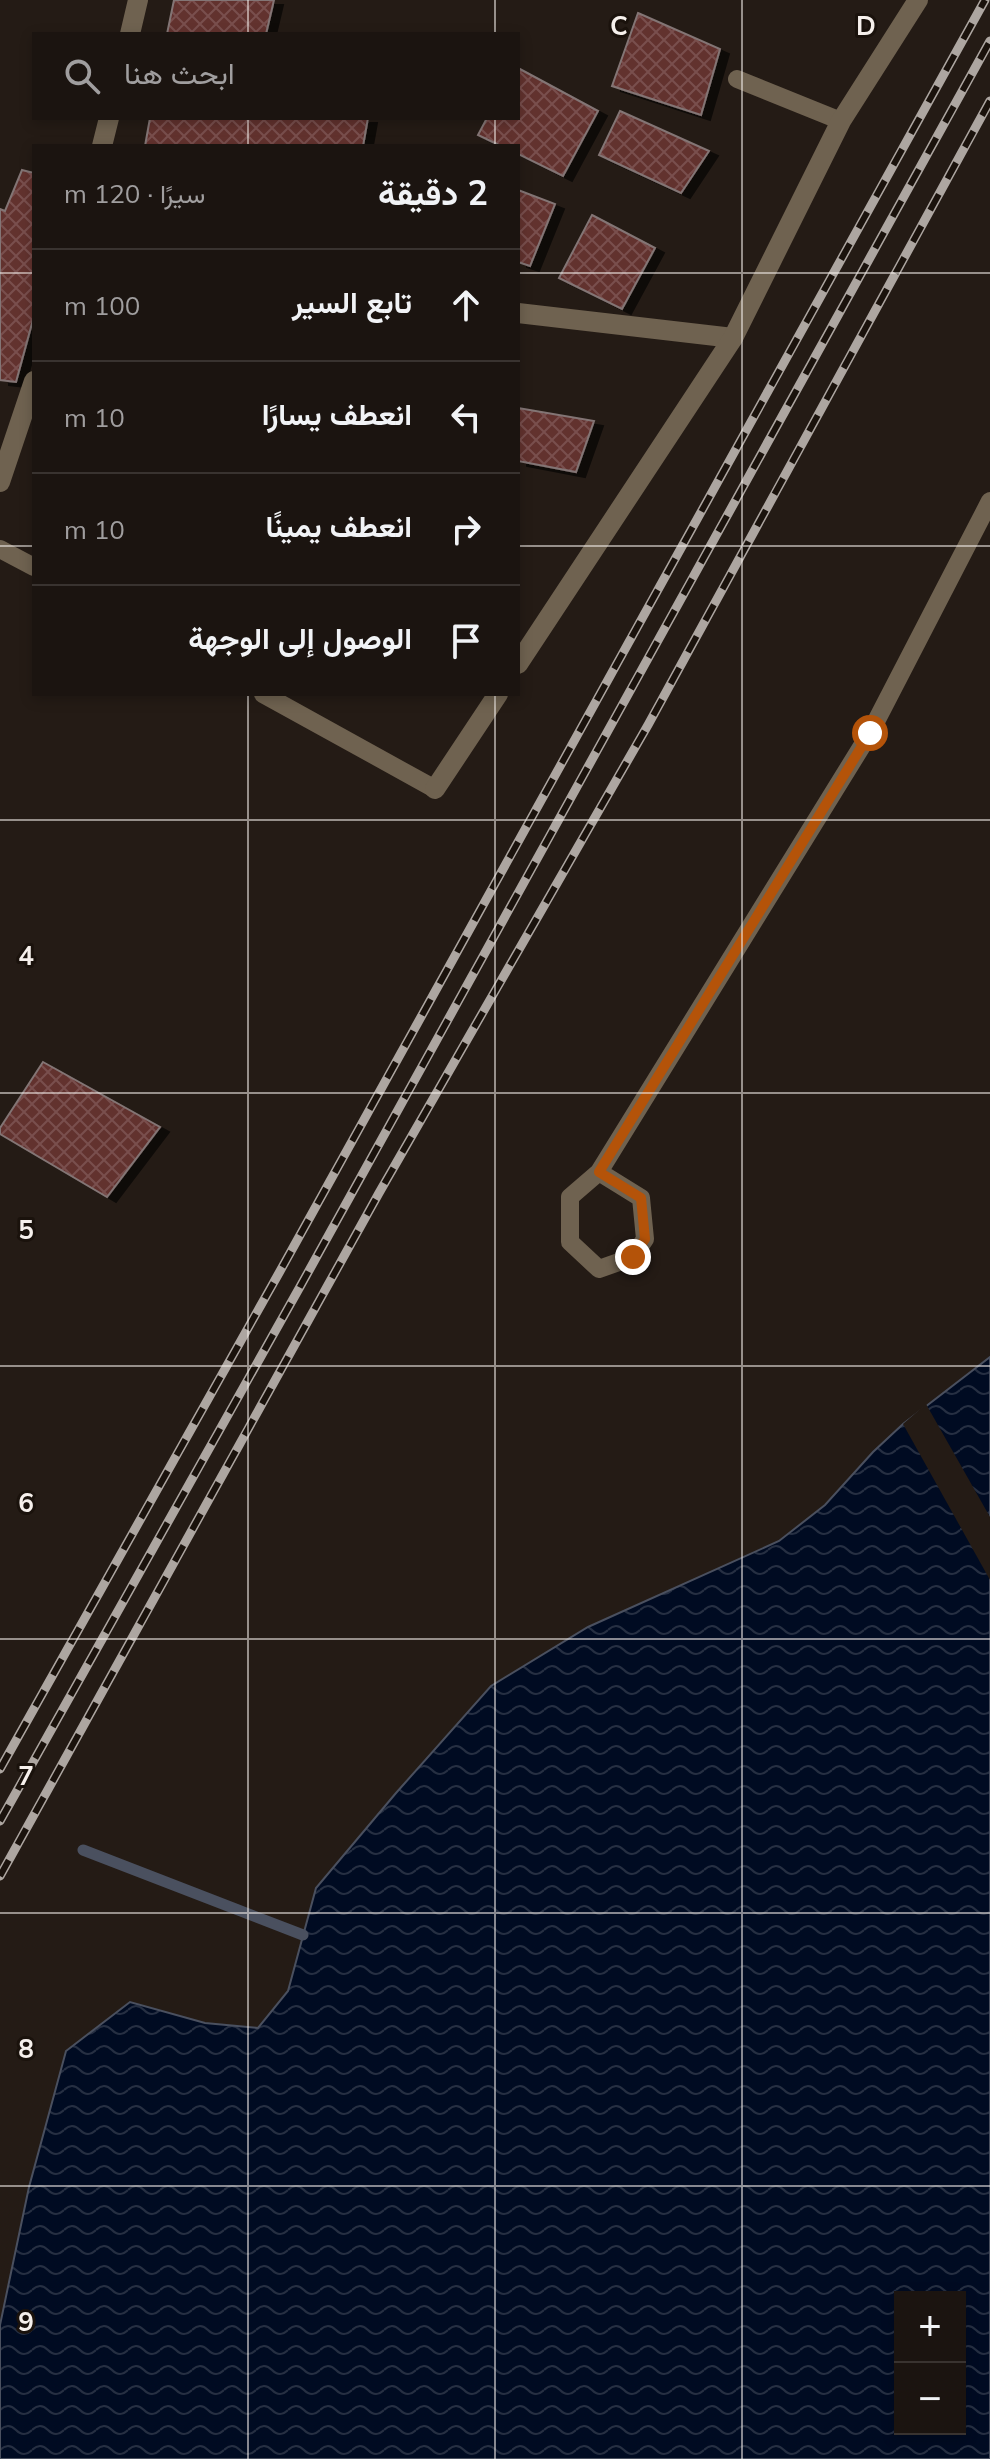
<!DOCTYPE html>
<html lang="ar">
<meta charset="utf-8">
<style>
:root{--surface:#1b1410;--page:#28211e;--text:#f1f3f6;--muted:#a09e9f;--line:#393330}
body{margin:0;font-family:Mulish,Vazirmatn,sans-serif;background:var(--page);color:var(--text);direction:rtl}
.controls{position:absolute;right:24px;bottom:24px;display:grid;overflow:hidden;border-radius:0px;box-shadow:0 4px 12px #0003}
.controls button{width:72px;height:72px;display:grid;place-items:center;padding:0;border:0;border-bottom:2px solid var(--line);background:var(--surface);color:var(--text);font:40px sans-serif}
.stop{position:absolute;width:24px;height:24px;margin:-18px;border:6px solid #b45309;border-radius:50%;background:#fff}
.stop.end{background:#b45309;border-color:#fff;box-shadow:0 2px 8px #0008}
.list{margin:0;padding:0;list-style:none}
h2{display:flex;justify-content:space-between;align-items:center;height:104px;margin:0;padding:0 32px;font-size:34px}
h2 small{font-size:26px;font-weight:400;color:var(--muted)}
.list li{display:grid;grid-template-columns:52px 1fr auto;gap:24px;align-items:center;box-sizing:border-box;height:112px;padding:0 32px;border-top:2px solid var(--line)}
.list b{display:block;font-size:30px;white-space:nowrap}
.list em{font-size:26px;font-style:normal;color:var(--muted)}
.icon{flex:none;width:44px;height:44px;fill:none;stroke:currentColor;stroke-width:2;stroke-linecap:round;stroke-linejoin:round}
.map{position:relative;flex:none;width:990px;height:2459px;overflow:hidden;direction:ltr}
.search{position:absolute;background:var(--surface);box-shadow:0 4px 12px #0003;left:32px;top:32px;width:488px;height:88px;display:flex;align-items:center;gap:20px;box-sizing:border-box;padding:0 28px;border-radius:0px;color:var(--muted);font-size:30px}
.panel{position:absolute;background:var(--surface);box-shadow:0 4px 12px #0003;left:32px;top:144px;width:488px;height:552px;border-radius:0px;direction:rtl}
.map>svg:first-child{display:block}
</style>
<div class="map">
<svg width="990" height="2459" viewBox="0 0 990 2459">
<defs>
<pattern id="water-waves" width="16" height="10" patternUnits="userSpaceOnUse" patternTransform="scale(2)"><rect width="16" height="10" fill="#000b22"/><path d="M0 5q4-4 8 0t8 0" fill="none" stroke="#262f42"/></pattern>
<pattern id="building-cross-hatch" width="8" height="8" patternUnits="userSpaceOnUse" patternTransform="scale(2)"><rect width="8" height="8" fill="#62312f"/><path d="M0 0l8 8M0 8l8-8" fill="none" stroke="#794f4d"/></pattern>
<filter id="shadow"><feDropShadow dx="9" dy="5" stdDeviation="0" flood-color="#0009"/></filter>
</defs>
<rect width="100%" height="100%" fill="#241b15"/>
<path fill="url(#water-waves)" stroke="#4a505f" stroke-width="2" fill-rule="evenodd" d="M990,1357V2459H0V2325L29,2187L66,2051L130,2002L205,2023L258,2028L288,1991L316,1888L396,1793L491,1686L588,1627L779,1541L825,1505L873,1452L903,1424ZM900,2297H960V2429H900Z"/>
<polygon fill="#241b15" points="926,1404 990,1517 990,1580 903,1424"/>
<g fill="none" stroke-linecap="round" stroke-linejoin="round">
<polyline stroke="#4a505f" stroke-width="11" points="83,1850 303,1935"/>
</g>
<g fill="url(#building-cross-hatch)" stroke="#837574" stroke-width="2" filter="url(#shadow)">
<polygon points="174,0 274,0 266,34 167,34"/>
<polygon points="638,13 720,49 701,115 612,86"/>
<polygon points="518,68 598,111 563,176 518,154 518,146 501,146 478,135 487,118 518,118"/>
<polygon points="620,111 709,151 681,193 599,155"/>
<polygon points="150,118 368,118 363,146 145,146"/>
<polygon points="22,170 34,173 34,316 16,382 0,380 0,209 5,211"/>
<polygon points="518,190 555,204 530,266 518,262"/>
<polygon points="592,215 655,248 622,309 559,278"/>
<polygon points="518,408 594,421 576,472 518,461"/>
<polygon points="43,1062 160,1127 107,1197 0,1134 0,1128"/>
</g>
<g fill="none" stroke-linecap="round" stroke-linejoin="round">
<g stroke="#6f6250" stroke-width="18">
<polyline points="737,79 841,121"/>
<polyline points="0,549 34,567"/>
<polyline points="263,694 435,789"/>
<polyline points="599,1172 641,1198 645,1239 633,1257 599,1269 570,1242 570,1197 599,1172 870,733 990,501"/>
</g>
<g stroke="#6f6250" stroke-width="20">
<polyline points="130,34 138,0"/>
<polyline points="102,146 109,118"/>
<polyline points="518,313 733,338"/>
<polyline points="0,482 34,381"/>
<polyline points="518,664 733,338 841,121 918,0"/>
<polyline points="435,789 498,694"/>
</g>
<defs>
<g id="rail">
<polyline points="0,1769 279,1273 985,0"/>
<polyline points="0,1821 301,1285 990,41"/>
<polyline points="0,1876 379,1193 648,725 990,101"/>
</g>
</defs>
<use href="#rail" stroke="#ada6a1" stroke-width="9"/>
<use href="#rail" stroke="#1a120c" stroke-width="6" stroke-dasharray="18" stroke-linecap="butt"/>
</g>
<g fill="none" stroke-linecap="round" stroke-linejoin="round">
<polyline stroke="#b45309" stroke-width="10" points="633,1257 645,1239 641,1198 599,1172 870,733"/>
</g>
<path fill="none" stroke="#f6f0ec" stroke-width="2" stroke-opacity="0.55" d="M248,0V34M495,0V34M742,0V2459M248,118V146M495,118V146M0,273H34M518,273H990M0,546H34M518,546H990M248,694V2459M495,694V2459M0,820H990M0,1093H990M0,1366H990M0,1639H990M0,1913H990M0,2186H990"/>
<g font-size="26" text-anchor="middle" font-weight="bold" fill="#f6f0ec" stroke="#1a120c" stroke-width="6" stroke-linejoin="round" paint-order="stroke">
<text x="619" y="35">C</text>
<text x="866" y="35">D</text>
<text x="26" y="965">4</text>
<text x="26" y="1239">5</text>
<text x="26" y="1512">6</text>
<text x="26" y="1785">7</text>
<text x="26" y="2058">8</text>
<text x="26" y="2331">9</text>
</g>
</svg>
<div class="controls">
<button>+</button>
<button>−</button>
</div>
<div class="stop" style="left:870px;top:733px"></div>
<div class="stop end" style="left:633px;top:1257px"></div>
<div class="search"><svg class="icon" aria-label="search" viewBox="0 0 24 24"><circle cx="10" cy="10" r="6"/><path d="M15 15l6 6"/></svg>ابحث هنا</div>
<section class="panel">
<h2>2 دقيقة<small>سيرًا · 120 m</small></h2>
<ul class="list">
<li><svg class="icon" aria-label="ahead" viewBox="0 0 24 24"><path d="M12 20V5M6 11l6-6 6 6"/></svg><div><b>تابع السير</b></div><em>100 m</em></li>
<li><svg class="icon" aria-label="left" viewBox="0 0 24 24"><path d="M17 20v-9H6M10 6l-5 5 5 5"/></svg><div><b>انعطف يسارًا</b></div><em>10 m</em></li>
<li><svg class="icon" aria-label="right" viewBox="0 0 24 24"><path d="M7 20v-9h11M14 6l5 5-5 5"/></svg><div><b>انعطف يمينًا</b></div><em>10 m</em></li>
<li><svg class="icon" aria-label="arrive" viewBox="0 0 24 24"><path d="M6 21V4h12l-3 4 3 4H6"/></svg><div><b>الوصول إلى الوجهة</b></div></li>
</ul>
</section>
</div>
